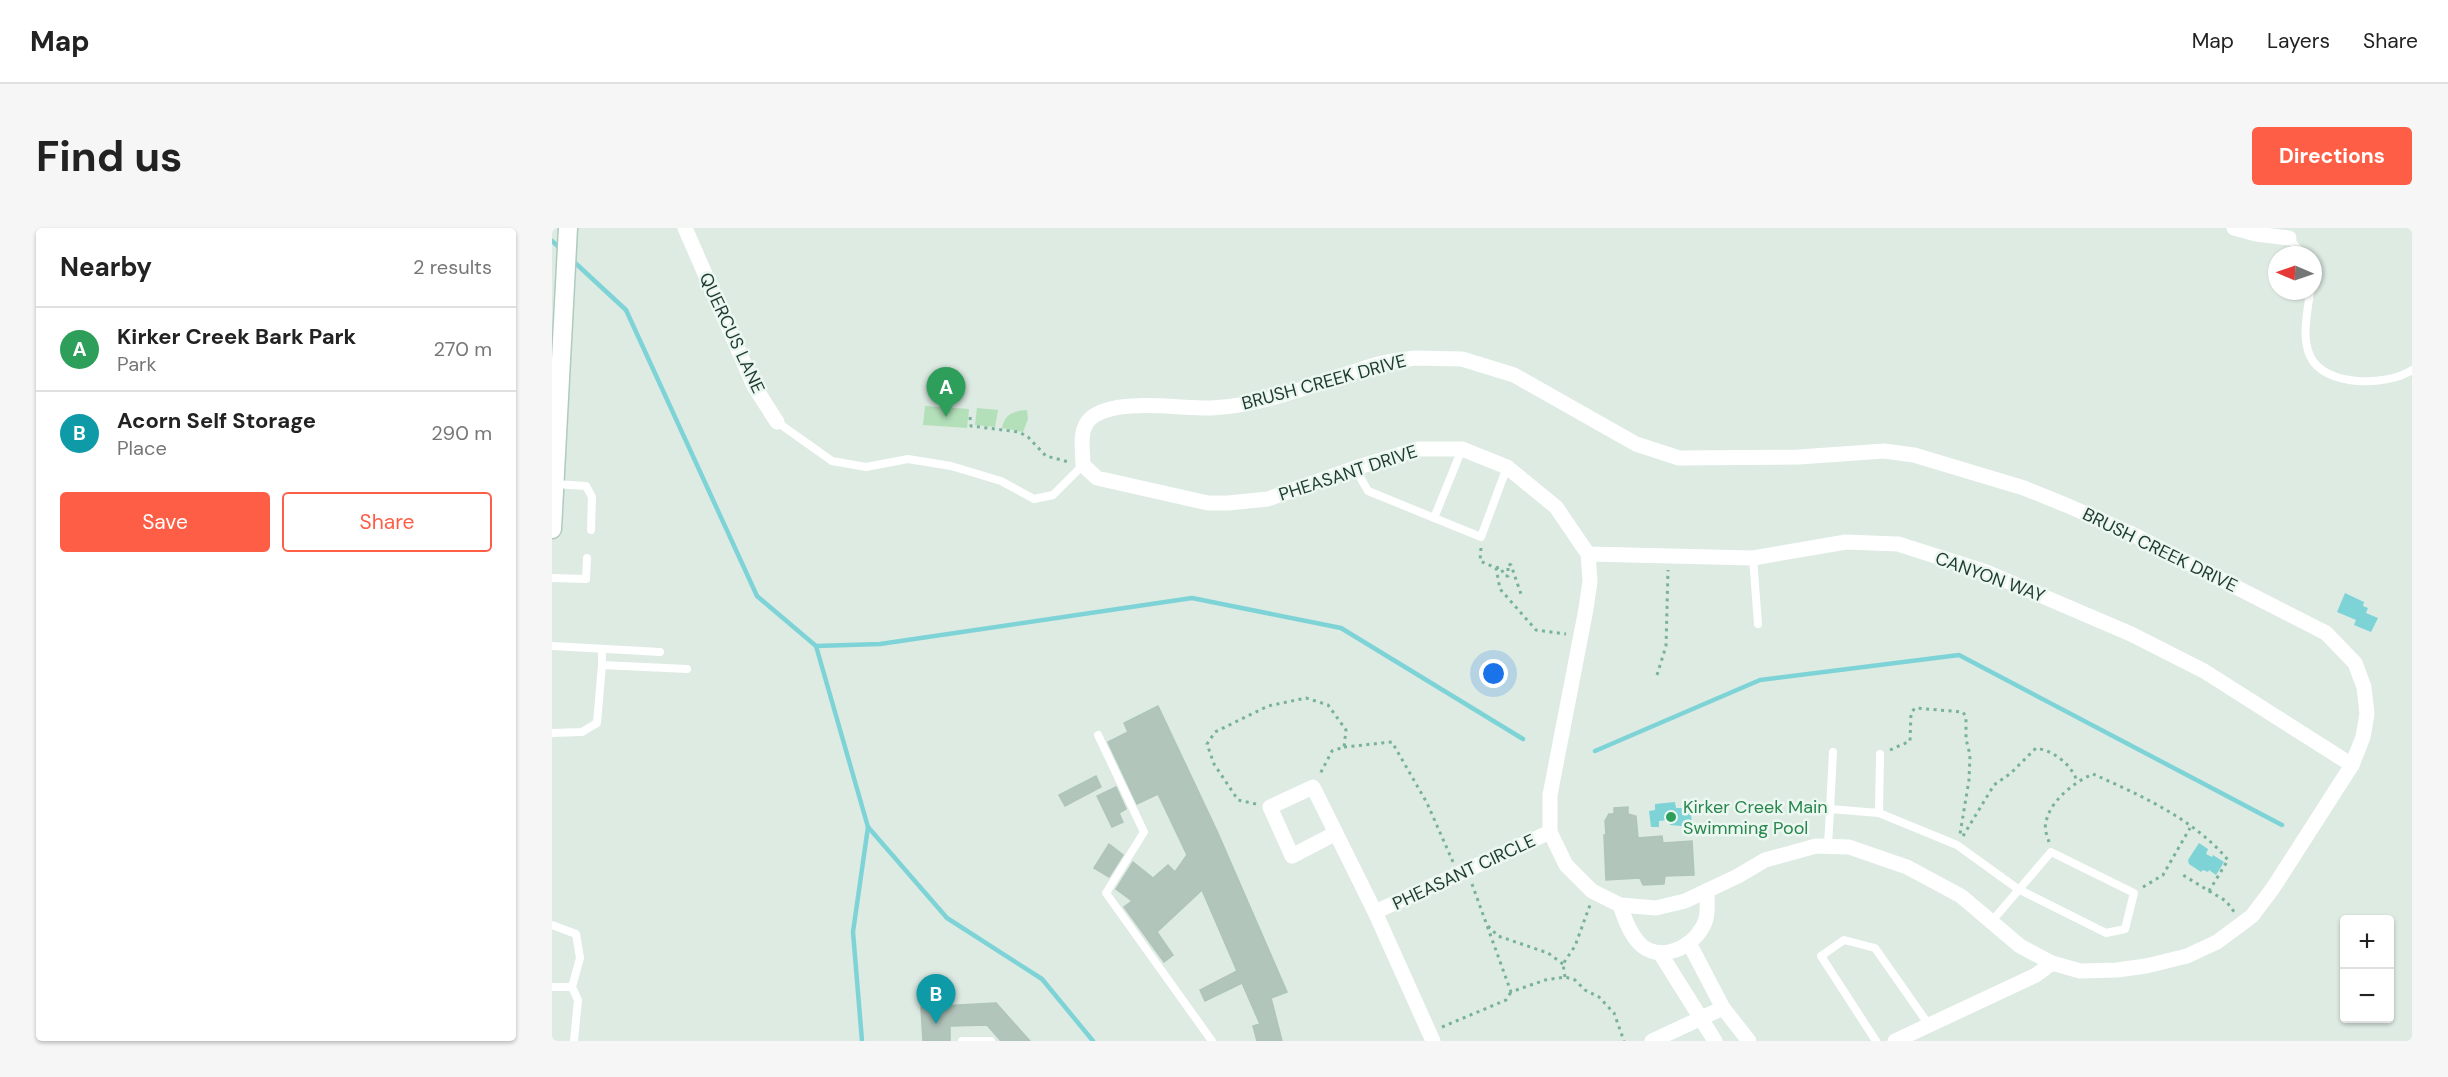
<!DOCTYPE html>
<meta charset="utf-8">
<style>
:root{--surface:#fff;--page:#f6f6f6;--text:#222;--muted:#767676;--line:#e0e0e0;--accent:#ff5e46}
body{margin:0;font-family:"DM Sans",sans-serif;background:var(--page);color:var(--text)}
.controls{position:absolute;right:18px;bottom:18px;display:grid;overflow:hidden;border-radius:6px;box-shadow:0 2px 4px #0004}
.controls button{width:54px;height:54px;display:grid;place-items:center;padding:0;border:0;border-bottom:2px solid var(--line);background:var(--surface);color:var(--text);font:30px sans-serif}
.compass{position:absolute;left:1716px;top:18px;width:54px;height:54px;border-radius:50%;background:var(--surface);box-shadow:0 2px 4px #0004;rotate:272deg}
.you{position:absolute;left:942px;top:446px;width:21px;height:21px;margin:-15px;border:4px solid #fff;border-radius:50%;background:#1a73e8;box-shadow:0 0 0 9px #1a73e833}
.badge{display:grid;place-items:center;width:39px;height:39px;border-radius:50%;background:var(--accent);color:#fff;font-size:20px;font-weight:700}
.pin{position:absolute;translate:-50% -50px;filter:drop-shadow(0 2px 3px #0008)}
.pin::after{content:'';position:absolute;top:32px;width:21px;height:18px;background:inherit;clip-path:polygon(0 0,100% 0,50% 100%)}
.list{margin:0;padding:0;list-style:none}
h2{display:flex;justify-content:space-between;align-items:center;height:78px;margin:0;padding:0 24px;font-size:26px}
h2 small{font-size:20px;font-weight:400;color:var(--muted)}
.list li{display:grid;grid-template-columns:39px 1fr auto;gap:18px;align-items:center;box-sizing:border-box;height:84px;padding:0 24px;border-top:2px solid var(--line)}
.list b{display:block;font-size:22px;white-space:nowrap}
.list p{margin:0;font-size:20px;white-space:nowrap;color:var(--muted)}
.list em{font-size:20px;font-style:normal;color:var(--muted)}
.actions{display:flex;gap:12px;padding:18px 24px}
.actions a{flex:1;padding:14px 0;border:2px solid var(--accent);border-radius:6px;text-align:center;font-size:21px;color:var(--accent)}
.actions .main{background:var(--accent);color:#fff}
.map{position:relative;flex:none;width:1860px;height:813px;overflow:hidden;border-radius:6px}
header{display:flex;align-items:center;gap:36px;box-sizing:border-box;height:84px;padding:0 30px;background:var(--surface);border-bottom:2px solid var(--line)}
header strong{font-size:28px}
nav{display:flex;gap:33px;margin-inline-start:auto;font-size:21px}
.intro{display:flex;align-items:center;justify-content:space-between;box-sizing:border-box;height:144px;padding:0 36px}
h1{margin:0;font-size:42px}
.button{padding:15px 27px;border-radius:6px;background:var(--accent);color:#fff;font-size:21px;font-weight:700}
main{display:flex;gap:36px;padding:0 36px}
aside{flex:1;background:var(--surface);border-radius:6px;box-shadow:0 2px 4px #0004}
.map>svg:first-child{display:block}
</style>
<header>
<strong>Map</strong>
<nav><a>Map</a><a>Layers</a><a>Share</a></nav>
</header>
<div class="intro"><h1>Find us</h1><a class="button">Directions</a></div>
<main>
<aside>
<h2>Nearby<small>2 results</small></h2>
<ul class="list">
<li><span class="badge" style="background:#2e9e5b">A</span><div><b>Kirker Creek Bark Park</b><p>Park</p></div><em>270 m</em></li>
<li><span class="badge" style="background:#0f9aa8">B</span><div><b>Acorn Self Storage</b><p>Place</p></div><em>290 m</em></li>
</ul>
<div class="actions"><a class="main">Save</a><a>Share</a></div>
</aside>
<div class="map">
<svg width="1860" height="813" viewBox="0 0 1860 813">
<rect width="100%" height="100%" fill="#ddebe3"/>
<g fill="#b3dfb9">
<polygon points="373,178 417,181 415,200 371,197"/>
<polygon points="425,180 446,182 443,199 423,197"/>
<path d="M475,182L476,191L471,204L450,200C453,186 461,183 475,182Z"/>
</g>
<g fill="#7ed3d7">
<polygon points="1793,365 1812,374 1811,378 1816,380 1814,385 1826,390 1819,404 1802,397 1804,392 1785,384"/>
<polygon points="1123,574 1124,580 1130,580 1131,586 1139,585 1140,599 1118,597 1117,592 1107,593 1107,599 1099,599 1097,583 1103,582 1103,576"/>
<polygon points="1647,615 1656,621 1654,626 1660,629 1661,627 1672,634 1664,647 1657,642 1656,644 1651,642 1649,644 1637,636 1636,632"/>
</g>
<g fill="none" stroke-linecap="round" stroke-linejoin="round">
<g stroke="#7ed3d7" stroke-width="4.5">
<polyline points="0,13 9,21"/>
<polyline points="19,31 74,82 205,368 264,418 328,416 640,370 789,400 971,511"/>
<polyline points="264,418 316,599 301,704 310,813"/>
<polyline points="1043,523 1208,452 1407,427 1730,597"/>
<polyline points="316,599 395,690 490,751 541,813"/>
</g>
</g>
<g fill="#b2c5bb" stroke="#afc5b9" stroke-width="1.5">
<polygon points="606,478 665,603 735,764 719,770 730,813 705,813 701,798 708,796 690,755 653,773 648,762 685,743 650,662 605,704 621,727 612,734 572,679 580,673 564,661 581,634 601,650 616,637 623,644 635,627 606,566 585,576 556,514 576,504 572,495"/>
<polygon points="544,548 549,559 513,578 507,567"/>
<polygon points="564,559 574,581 567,585 571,594 560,599 545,568"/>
<polygon points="1076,579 1076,586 1084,588 1086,610 1110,608 1111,615 1140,613 1142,647 1113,648 1112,656 1091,657 1088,650 1054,652 1052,607 1054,607 1053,593 1057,586 1062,586 1062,580"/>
<polygon points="557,616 571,627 557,649 542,640"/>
<polygon points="444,775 478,813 449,813 435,797 398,798 398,813 371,813 369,779"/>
</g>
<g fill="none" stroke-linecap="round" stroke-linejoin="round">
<defs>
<polyline id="secondary" points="0,301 16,0"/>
</defs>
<use href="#secondary" stroke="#afcbbe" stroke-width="21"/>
<g stroke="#79b29a" stroke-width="3" stroke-dasharray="3 4.5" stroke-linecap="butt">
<polyline points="418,189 419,198 467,204 476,209 494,228 517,234"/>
<polyline points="929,320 928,333 944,340 948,361 984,402 1014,406"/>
<polyline points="944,340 948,339 953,348 956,348 956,336 959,337 970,369"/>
<polyline points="1105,447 1114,418 1116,342"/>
<polyline points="792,519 840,514 875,575 901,634"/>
<polyline points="1338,522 1358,513 1359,485 1363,480 1411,484 1414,489 1414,511 1418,527 1417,552 1408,606"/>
<polyline points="704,576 686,572 662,536 655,516 663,504 716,478 754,470 776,477 794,502 792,519 780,523 767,548"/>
<path d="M1411,608L1442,557L1459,545L1484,520C1502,523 1519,536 1525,553"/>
<path d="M1497,614C1495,608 1492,600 1494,594C1498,573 1522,554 1541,546C1588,567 1642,591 1676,632L1657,663L1631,647"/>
<polyline points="920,656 959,764 993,752 1013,749 1023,752 1033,762 1047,769 1062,785 1072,813"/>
<polyline points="1591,659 1611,647 1638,600"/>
<polyline points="1657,663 1674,673 1683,685"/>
<polyline points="936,698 946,708 996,725 1011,736"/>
<polyline points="1013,749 1011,736 1023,718 1038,677"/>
<polyline points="890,799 954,772 959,764"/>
</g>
<g stroke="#fff" stroke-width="8">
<polyline points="1737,10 1751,27"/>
<path d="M1758,63C1756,83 1749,108 1758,128C1773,160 1835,158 1860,142"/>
<polyline points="225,194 280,233 314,239 356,231 399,238 449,253 482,271 501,267 531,237"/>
<polyline points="803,240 816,263 929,309 955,239"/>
<polyline points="3,256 34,258 40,269 39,302"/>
<polyline points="882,290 910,221"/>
<polyline points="1201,330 1206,396"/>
<polyline points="0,350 34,351 35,330"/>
<polyline points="0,418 108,424"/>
<polyline points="50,422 50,437 135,441"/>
<polyline points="0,505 30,504 45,495 50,437"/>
<polyline points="546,507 592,604 554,665 660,813"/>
<polyline points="1278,581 1281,524"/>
<polyline points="1327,585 1328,526"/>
<polyline points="1276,618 1278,581 1327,585 1405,617 1466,661 1554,705 1573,701 1582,665 1499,624 1440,693"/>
<polyline points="0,697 24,706 28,730 20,759 26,772 22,813"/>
<polyline points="0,759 20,759"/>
<polyline points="410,813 439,813"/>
<polyline points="1324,813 1269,728 1292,712 1323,720 1377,797"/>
</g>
<g stroke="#fff" stroke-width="15">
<polyline points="133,0 202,158 225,194"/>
<polyline points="1682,0 1704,6 1737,10"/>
<path d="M863,130L910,131L962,147L1084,216L1127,230L1247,229L1332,223L1362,227L1472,260L1514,277L1578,305L1774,405L1803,435L1812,459L1815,486L1811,509L1800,537L1721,660L1700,688L1665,714L1635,728L1594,738L1565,742L1528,743L1500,735L1468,718L1409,668L1355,639L1297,619L1264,618L1213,632L1186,648L1133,673L1104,680L1068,677L1040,663L1014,637L998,604V567L1034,381L1038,353L1036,326L1004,279L955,239L910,221H866L803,240L716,271L676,275H656L545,250L531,237C531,222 526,201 539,190C564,169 628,181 660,180C717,177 769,153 823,137C836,133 850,132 863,130Z"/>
<polyline points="1036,326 1201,330 1294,314 1346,316 1434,344 1579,406 1652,443 1800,537"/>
<polyline points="784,605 740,628 718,579 761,559 823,684 881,813"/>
<path d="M1068,677C1073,691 1077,704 1087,715C1106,735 1138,721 1150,700C1157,690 1155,675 1155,664"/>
<polyline points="823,684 998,604"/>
<polyline points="1137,715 1171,780 1197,813"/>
<polyline points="1108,725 1163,813"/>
<polyline points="1100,813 1171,780"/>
<polyline points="1343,813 1484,747 1500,735"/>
</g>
<use href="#secondary" stroke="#fff" stroke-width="18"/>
</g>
<circle fill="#2e9e5b" stroke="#edf7f1" stroke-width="2" cx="1119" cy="589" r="6"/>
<g text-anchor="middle" stroke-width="5" stroke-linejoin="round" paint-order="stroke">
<g font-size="18" fill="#1d3b30" stroke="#edf7f1">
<text transform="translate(180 105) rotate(65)" y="6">QUERCUS LANE</text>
<text transform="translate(772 154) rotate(-15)" y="6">BRUSH CREEK DRIVE</text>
<text transform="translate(796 245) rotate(-18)" y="6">PHEASANT DRIVE</text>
<text transform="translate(1608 322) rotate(26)" y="6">BRUSH CREEK DRIVE</text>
<text transform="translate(1438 349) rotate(20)" y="6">CANYON WAY</text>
<text transform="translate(912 644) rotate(-25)" y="6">PHEASANT CIRCLE</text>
</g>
<g font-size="18" fill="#27864d" stroke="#edf7f1" text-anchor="start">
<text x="1131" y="585">Kirker Creek Main<tspan x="1131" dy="21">Swimming Pool</tspan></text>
</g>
</g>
</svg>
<div class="controls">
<button>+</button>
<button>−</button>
</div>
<svg class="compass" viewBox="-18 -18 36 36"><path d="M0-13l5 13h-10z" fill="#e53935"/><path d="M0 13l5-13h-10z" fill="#767676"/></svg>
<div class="you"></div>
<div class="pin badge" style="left:394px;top:189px;background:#2e9e5b">A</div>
<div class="pin badge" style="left:384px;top:796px;background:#0f9aa8">B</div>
</div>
</main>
